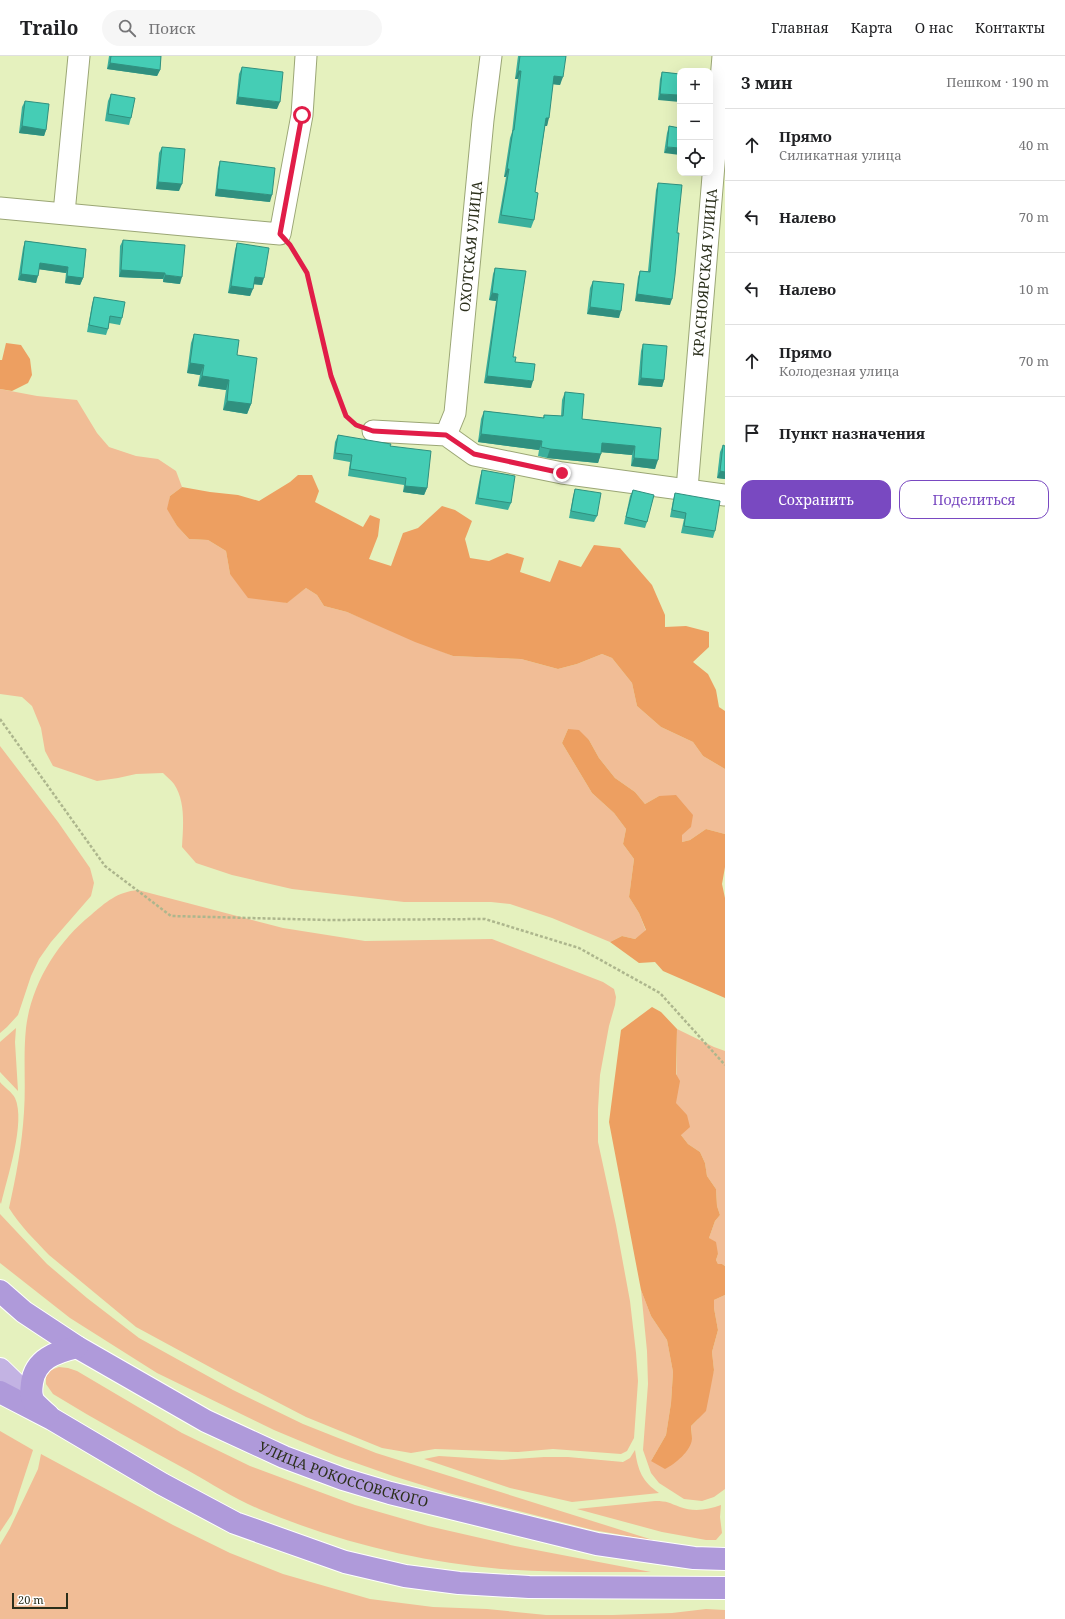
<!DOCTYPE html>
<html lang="ru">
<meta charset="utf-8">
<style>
:root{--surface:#fff;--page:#f6f6f6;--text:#202124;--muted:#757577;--line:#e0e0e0;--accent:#7949c1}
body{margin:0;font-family:"Noto Serif",serif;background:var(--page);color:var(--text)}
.controls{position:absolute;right:12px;top:12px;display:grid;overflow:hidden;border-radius:8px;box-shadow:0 4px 16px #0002}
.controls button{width:36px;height:36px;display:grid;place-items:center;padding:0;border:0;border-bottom:1px solid var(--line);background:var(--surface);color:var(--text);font:20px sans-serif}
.scale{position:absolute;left:12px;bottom:10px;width:56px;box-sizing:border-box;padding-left:4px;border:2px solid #2b2f1b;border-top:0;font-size:11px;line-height:14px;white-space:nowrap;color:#2b2f1b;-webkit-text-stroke:3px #fff;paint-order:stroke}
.stop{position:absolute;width:12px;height:12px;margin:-9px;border:3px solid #e11d48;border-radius:50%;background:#fff}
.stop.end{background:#e11d48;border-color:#fff;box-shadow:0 1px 4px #0008}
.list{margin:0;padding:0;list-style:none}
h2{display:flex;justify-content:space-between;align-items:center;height:52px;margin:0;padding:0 16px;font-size:17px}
h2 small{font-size:13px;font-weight:400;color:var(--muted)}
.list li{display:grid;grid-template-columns:26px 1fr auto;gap:12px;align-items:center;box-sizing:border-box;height:72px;padding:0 16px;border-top:1px solid var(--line)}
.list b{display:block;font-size:15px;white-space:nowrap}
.list p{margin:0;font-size:13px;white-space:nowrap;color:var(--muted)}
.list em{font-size:13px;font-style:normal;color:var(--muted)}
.actions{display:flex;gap:8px;padding:12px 16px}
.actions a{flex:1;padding:9px 0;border:1px solid var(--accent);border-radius:12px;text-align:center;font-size:14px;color:var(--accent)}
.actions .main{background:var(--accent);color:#fff}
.icon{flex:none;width:22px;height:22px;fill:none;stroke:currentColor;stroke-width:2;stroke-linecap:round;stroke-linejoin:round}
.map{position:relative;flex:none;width:725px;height:1563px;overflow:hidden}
header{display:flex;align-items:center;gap:24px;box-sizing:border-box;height:56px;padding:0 20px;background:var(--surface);border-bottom:1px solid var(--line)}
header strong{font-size:19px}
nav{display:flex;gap:22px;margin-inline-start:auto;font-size:14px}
.search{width:280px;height:36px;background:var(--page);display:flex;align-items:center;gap:10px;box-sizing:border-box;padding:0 14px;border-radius:22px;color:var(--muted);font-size:15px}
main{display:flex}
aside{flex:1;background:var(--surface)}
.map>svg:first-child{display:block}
</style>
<header>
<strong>Trailo</strong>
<div class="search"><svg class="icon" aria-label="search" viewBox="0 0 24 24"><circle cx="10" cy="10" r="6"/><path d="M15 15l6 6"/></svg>Поиск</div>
<nav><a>Главная</a><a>Карта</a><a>О нас</a><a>Контакты</a></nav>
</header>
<main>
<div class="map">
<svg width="725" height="1563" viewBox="0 0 725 1563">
<rect width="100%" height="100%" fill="#e5f1be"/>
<g fill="#f1bd96">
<path d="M0,333L37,340L77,344L97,377L109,391L136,400L158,403L176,415L182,431L170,440L168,453L177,470L189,483L208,484L226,495L230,518L286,547L306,532L317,539L324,550L347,556L453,600L521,603L558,613L577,608L602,598L612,602L632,627L637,650L661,671L693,686L703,700L725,713V778L706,773L690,784L682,786V779L659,740L645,748L635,736L615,722L599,702L589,684L568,673L562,687L592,737L614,757L626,773L623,788L634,803L629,841L639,857L646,875L635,883L622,880L610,886L552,862L510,848L491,846H404L292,833L232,819L196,807L182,791C183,771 186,746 174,728C171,724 166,720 163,717L136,718L118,722L97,725L53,710L45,695L41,672L32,650L22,641L0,638Z"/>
<polygon points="0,690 58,766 90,812 94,827 91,840 51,886 39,903 31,920 18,959 7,971 0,977"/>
<path d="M138,834L283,872L365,885L492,883L603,926L614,933L616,941L615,949L609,970L600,1019L598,1053V1086L616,1169L630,1245L636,1297L638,1325L634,1382L627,1395L621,1398L553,1393L518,1396L435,1393L411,1397L382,1392L306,1361L219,1316L136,1271L49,1199C35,1184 20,1170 9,1152C16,1121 22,1089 24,1056C26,1028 23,1000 26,972C31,929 57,886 91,859C106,846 117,836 138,834Z"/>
<polygon points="16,972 15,986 18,1035 0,1016 0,986"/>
<polygon points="677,973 714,991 725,995 725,1210 722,1208 718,1208 716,1204 718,1198 709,1182 715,1165 720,1159 717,1150 716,1133 707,1120 705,1107 700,1096 688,1088 681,1079 676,1047"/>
<path d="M0,1026C4,1031 12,1036 15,1042C26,1066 7,1122 1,1148L0,1146Z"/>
<polygon points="0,1158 47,1208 87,1242 139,1282 233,1334 303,1368 376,1397 656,1485 593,1474 448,1437 393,1420 336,1400 274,1374 157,1317 70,1262 0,1207"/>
<polygon points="641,1234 651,1260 667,1284 673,1316 671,1347 666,1379 651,1405 692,1384 691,1370 698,1363 714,1314 712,1296 718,1274 714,1252 714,1244 725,1239 725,1433 714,1441 702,1445 684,1443 659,1427 651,1417 643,1394 648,1328 647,1295"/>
<path d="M59,1311L68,1312L77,1315L182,1377L250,1410L355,1449L428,1470L515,1490L651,1516C601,1516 551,1517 501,1513C419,1506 335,1485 259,1453C235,1443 212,1428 189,1415C143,1390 97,1365 53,1338L46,1328V1320L51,1314Z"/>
<polygon points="0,1375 33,1394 12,1458 0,1476"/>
<path d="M635,1394C638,1415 642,1425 659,1437L572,1446L510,1432L424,1403L439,1400L502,1404L544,1401H568L623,1406L630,1402Z"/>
<polygon points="41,1398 173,1469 230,1497 283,1518 370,1543 433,1551 487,1553 546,1559 613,1559 672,1557 706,1553 725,1554 725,1563 0,1563 0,1489 10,1472 38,1413"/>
<path d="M655,1445C668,1445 669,1447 680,1451C693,1456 708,1454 721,1449L720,1461L722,1477L716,1484H706L662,1476L577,1453Z"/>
</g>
<g fill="#ed9f61">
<polygon points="6,287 21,289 30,303 32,319 28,327 12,335 0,333 0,304 2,304"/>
<polygon points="298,419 312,419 319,435 315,446 363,471 370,459 380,463 378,480 369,503 391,510 403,477 418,472 442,450 455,454 472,465 465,483 470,502 489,505 507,497 524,502 520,516 550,526 559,504 581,511 594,489 620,492 652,529 665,559 665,571 686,570 709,576 709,591 693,606 708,618 716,634 719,651 725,655 725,713 703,700 693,686 661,671 637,650 632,627 612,602 602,598 577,608 558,613 521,603 453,600 415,586 347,556 324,550 317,539 306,532 287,547 248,542 230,518 226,495 208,484 189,483 177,470 167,453 170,440 182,431 210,436 238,439 259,445 290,426"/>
<polygon points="568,673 579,674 589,684 599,702 615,722 635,736 645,748 659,740 676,739 693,759 691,771 682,779 682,786 690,784 706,773 725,778 725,811 722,828 725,842 725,942 663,915 655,906 639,907 610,886 622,880 635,883 646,874 639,857 629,841 634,803 623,788 626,773 614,757 592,737 562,687"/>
<path d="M652,951L661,956L677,973L676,1018L680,1025L676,1047L687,1059L690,1071L681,1079L688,1088L700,1096L705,1107L707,1120L716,1133L717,1150L720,1159L715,1165L709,1182L716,1186L718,1198L716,1204L718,1208H722L725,1210V1239L714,1244V1252L718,1274L712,1296L714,1314L710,1335L706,1355L691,1370C691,1374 692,1379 692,1383C691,1395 675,1408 665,1413L651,1405L666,1379L671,1347L673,1316L667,1284L651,1260L641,1234L609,1066L621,974Z"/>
</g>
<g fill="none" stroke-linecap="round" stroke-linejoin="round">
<defs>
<g id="minor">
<polyline points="0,152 280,178 302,59 306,0"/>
<polyline points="64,157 79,0"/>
<polyline points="373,375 446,379 474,399 562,417 725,439"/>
<path id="s1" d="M446,379L455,357L483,64L491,0"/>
<path id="s2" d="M687,433L723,0"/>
</g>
<polyline id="primary" points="0,1313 33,1345"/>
<g id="trunk">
<path id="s3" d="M0,1235L24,1256L77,1291L206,1365L284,1401L343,1423L390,1437L597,1488L694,1502L725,1503"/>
<polyline points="0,1336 52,1363 162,1428 235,1467 345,1506 405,1520 459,1527 529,1531 725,1532"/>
<path d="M48,1359C43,1355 38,1350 34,1346C31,1341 31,1333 32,1327C35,1303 56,1296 77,1291"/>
</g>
</defs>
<use href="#minor" stroke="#9ba675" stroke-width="23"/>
<use href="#primary" stroke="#fff" stroke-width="24"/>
<use href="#trunk" stroke="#fff" stroke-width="24"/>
<g stroke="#adb68d" stroke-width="2.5" stroke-dasharray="3 2" stroke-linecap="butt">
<polyline points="291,192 307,217 331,320 344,355 346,360 356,369"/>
<polyline points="0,663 105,810 171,860 330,864 485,863 579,892 660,937 725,1009"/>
</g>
<use href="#minor" stroke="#fff" stroke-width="21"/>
<use href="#primary" stroke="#c3b3e3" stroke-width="22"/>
<use href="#trunk" stroke="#af9ada" stroke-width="22"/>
</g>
<g fill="#3bb09c">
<polygon points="109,0 161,0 160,14 157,20 107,13"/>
<polygon points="518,0 566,0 560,29 553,28 547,70 545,70 535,136 534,164 531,172 498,167 506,121 504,121 510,82 512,76 518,23 515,23"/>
<polygon points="242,11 277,53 236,48 239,18"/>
<polygon points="662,16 680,18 658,44 660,23"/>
<polygon points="111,38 131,62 129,69 105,65 108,45"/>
<polygon points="25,45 46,74 44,80 19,77 22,51"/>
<polygon points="669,70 680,72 664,97 667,77"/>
<polygon points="162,91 179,135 156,133 159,97"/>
<polygon points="220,105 270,146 215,140 218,112"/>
<polygon points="658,127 677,177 670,249 635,245 638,221 640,215 648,215 656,134"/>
<polygon points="123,184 180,228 163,226 163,223 119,221 120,190"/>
<polygon points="25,185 86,193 83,222 80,229 65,227 66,217 39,213 36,227 18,224 23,192"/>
<polygon points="237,187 262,229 254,228 250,240 228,237 235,194"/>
<polygon points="495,212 513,301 515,306 531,332 484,327 496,245 489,244 493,218"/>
<polygon points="593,225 619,262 587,258 590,232"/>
<polygon points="94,241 122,262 120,269 109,267 108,273 106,279 87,276 92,248"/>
<polygon points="194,278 237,299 251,348 247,358 223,354 226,334 198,330 200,319 187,317 191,287"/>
<polygon points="643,288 664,324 662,331 638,329 641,295"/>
<polygon points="565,336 582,363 661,372 655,413 631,410 632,399 601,396 598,407 547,402 538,400 539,394 478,386 481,363 484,355 543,362 544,359 561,360 562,344"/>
<polygon points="338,379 390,390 427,432 424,439 403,436 404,429 348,420 350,406 333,403 335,386"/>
<polygon points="723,389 725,423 717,422 720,396"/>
<polygon points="482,414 511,447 508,454 475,448 480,421"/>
<polygon points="575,433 597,460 594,466 569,462 573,440"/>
<polygon points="633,434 647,466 645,472 624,468 630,440"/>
<polygon points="675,437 715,475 713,482 681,477 684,463 670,461 673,444"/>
</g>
<g fill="#30907f">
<polygon points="110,7 160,14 157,20 107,13"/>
<polygon points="518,15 521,15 518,23 515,23"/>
<polygon points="554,20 563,21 560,29 551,28"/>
<polygon points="660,38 680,39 680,46 658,44"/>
<polygon points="238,41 280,46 277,53 236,48"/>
<polygon points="546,62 549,62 547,70 543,70"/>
<polygon points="22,70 46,74 44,80 19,77"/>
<polygon points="667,91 680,92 680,99 664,97"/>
<polygon points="507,113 509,113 506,121 504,121"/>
<polygon points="158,126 182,128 179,135 156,133"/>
<polygon points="217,133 272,139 270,146 215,140"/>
<polygon points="40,207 68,211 66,217 37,213"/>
<polygon points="121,214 165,217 163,223 119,221"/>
<polygon points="21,218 38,220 36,227 18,224"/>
<polygon points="165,219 182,221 180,228 163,226"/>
<polygon points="67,220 83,222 80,229 65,227"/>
<polygon points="255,221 264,222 262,229 252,228"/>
<polygon points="231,230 253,233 250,240 228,237"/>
<polygon points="492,237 498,238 496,245 489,244"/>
<polygon points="637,238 672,243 670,249 635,245"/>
<polygon points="590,251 621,255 619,262 587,258"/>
<polygon points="190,307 204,309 200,319 187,317"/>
<polygon points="202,320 229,324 226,334 198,330"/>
<polygon points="487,320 533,325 531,332 484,327"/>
<polygon points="641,322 664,324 662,331 638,329"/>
<polygon points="227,345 251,348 247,358 223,354"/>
<polygon points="481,378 542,385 539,394 478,386"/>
<polygon points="602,387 635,390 632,399 599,396"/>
<polygon points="550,393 601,398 598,407 547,402"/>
<polygon points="634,402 658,404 655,413 631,410"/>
<polygon points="720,415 725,416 725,423 717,422"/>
<polygon points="405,430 427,432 424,439 403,436"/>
</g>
<g fill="#45cdb5" stroke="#30907f">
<polygon points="111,0 161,0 160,14 110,7"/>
<polygon points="520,0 566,0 563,21 554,20 549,62 546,62 535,136 538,137 534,164 501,159 509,113 507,113 513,74 514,74 521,15 518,15"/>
<polygon points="242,11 283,16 280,46 238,41"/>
<polygon points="662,16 680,18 680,39 660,38"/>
<polygon points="111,38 135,42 131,62 108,58"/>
<polygon points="25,45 49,48 46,74 22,70"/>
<polygon points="669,70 680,72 680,92 667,91"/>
<polygon points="162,91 185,93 182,128 158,126"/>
<polygon points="220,105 275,112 272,139 217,133"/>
<polygon points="658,127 682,129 677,177 679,177 675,219 672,243 637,238 640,215 650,216"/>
<polygon points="123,184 185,189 182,221 165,219 165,217 121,214"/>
<polygon points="25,185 86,193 83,222 67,220 68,211 40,207 38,220 21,218"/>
<polygon points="237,187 269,192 264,222 255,221 253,233 231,230"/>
<polygon points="495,212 526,215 513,301 516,301 515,306 535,308 533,325 487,320 498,238 492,237"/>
<polygon points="593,225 624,228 621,255 590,251"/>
<polygon points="94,241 125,246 122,262 110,260 108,273 89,269"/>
<polygon points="194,278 239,284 237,299 257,302 251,348 227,345 229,324 202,320 204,309 190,307"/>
<polygon points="643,288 667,290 664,324 641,322"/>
<polygon points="565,336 584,338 582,363 661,372 658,404 634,402 635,390 602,387 601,398 550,393 541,391 542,385 481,378 484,355 544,362 544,359 563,360"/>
<polygon points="338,379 391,388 390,390 431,395 427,432 405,430 406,422 350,413 352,399 335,397"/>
<polygon points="723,389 725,390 725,416 720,415"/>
<polygon points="482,414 515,420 511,447 478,442"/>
<polygon points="575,433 601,437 597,460 571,455"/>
<polygon points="633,434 654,439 647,466 626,461"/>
<polygon points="675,437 720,445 715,475 684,470 686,457 672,454"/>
</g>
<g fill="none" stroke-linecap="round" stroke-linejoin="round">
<polyline stroke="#e11d48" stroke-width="5" points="302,59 280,178 290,189 307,217 331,320 346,360 356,369 373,375 446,379 474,398 562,417"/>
</g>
<g text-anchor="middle" stroke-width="3" stroke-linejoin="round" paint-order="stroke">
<g font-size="14" fill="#2b2f1b" stroke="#fff">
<text dy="5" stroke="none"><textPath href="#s1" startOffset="191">ОХОТСКАЯ УЛИЦА</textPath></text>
<text dy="5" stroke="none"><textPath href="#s2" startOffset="217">КРАСНОЯРСКАЯ УЛИЦА</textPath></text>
<text dy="5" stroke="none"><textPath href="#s3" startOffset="392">УЛИЦА РОКОССОВСКОГО</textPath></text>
</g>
</g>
</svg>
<div class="controls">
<button>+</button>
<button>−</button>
<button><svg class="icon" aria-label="locate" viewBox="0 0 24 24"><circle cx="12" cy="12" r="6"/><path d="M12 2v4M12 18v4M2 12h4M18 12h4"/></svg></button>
</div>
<div class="scale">20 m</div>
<div class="stop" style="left:302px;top:59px"></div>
<div class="stop end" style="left:562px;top:417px"></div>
</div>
<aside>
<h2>3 мин<small>Пешком · 190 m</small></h2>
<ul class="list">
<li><svg class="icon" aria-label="ahead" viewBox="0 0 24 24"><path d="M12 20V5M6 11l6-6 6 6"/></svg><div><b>Прямо</b><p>Силикатная улица</p></div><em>40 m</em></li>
<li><svg class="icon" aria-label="left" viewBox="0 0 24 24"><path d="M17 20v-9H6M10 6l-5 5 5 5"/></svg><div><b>Налево</b></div><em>70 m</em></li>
<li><svg class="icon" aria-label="left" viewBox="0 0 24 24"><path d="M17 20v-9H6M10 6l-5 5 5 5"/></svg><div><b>Налево</b></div><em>10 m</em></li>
<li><svg class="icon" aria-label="ahead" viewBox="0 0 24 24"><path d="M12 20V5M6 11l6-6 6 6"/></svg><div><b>Прямо</b><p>Колодезная улица</p></div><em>70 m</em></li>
<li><svg class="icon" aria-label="arrive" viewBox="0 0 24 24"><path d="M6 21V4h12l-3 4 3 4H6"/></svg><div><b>Пункт назначения</b></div></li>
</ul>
<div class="actions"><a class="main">Сохранить</a><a>Поделиться</a></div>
</aside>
</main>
